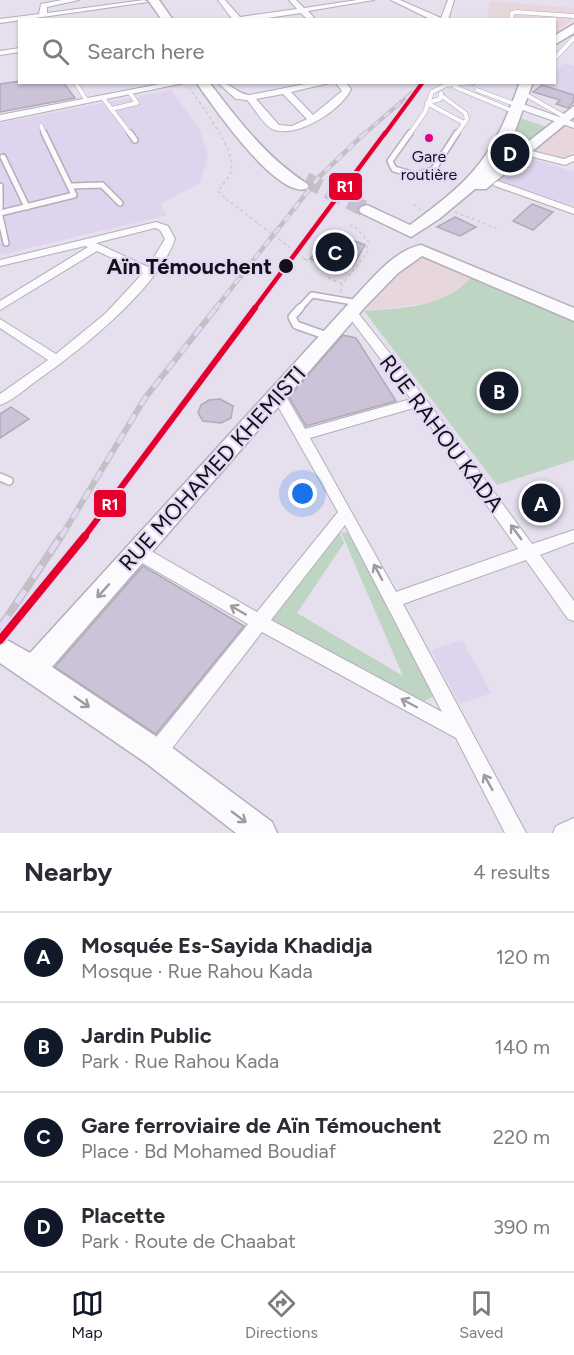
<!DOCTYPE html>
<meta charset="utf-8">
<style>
:root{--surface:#fff;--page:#f7f7f7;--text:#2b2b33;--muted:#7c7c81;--line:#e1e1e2;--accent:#111827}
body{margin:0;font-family:Figtree,sans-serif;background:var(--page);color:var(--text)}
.you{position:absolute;left:303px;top:494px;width:21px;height:21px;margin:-15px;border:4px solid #fff;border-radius:50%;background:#1a73e8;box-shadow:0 0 0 9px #1a73e833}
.badge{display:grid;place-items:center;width:39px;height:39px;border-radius:50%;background:var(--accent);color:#fff;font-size:20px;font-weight:700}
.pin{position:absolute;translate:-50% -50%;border:3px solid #fff;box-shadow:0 2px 6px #0006}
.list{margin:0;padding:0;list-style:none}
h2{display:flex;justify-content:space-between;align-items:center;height:78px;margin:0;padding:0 24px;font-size:26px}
h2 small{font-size:20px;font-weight:400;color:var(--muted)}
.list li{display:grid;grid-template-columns:39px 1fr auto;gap:18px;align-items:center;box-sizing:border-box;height:90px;padding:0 24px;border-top:2px solid var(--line)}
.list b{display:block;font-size:22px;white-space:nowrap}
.list p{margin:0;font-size:20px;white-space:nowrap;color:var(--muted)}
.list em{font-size:20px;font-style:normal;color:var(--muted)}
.icon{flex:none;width:33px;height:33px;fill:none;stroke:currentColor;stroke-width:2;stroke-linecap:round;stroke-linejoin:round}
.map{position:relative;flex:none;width:574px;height:833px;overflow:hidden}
.search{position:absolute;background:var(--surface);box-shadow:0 2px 4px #0004;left:18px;right:18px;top:18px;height:66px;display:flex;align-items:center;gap:15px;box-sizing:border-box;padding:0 21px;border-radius:0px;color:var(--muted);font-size:22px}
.sheet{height:438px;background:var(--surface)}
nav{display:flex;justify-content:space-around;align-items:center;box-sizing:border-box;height:84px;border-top:2px solid var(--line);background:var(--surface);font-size:16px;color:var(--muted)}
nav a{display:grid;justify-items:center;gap:3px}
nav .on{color:var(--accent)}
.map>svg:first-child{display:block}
</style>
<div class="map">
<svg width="574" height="833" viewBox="0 0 574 833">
<rect width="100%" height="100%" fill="#e5dfee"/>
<g fill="#e7d6dc">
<polygon points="490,1 574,8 574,18 555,33 554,20 486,20"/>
<polygon points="564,126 574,129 574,151 567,157 557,159 532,151"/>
<polygon points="433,257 471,277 460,290 433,302 364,311 393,275 414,259"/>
</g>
<g fill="#ded4ed">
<polygon points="564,63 574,66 574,95 542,84 554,82 555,72"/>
<polygon points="171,90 199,128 208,155 200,183 160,204 167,215 0,255 0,123"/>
<polygon points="527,157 574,172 574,206 498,180"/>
<polygon points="462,640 491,693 459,704 431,650"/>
</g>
<g fill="#bfd5c4">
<polygon points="517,117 547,127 501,166"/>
<path d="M471,277L574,322V460L497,485L364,311C401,308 446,308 471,277Z"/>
<polygon points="339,531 344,543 297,613 403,676 341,532 349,533 437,694 421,703 264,621"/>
</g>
<g fill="#ccc3d8" stroke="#afabb6" stroke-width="1.5">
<polygon points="20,81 63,82 75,98 0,112 0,84"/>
<polygon points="542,85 574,95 574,101 568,108 556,104 560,100 533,92"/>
<polygon points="532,204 553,212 533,230 513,221"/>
<polygon points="455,217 476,227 460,236 437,227"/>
<polygon points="331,232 365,245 353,266 344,268 310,259"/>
<polygon points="343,335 356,338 396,401 306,426 289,397"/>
<polygon points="220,399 233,406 231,418 221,423 203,421 198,413 201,405 209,400"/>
<polygon points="11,407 29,419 0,438 0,414"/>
<polygon points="143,566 244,626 156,734 55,667"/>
</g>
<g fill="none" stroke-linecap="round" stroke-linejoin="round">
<polyline stroke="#c6c0ce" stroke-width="16" stroke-dasharray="16 8" stroke-linecap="butt" points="306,180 367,210"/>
<defs>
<g id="service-far2">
<polyline points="511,20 512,13 516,12 574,16"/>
<polyline points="554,59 574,38"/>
<polyline points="75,82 87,101"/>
<polyline points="455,87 515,112"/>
<polyline points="477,90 517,105"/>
<polyline points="523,93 565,117"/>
<polyline points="442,96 465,113 467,119 456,135"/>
<polyline points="103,98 131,135"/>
<polyline points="427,103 440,99 441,93"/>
<polyline points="427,103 464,123"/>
<polyline points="111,109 137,103 130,93"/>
<polyline points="41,126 45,135"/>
<polyline points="409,135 425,112 432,92 446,85 473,82"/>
</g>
<g id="service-far1">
<polyline points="130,133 135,140"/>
<polyline points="410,133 390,161 394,169 415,175 433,170 457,133"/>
<polyline points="3,157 27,207"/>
<polyline points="0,186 0,208"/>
<polyline points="71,186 102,185 120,203"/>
<polyline points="0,213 74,195 44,133"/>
<polyline points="0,216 6,243"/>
<polyline points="299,309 312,295 359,303"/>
</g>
<g id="service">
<polyline points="300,308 292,317 296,325 330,337"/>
<polyline points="0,477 9,481"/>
</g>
<g id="minor">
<polygon points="62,0 79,0 47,7 47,13 144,0 148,2 0,23 0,19 39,14 41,4"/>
<polygon points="218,0 225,0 240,17 297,9 289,0 296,0 304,8 357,0 374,0 308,11 316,20 308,20 301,13 254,20 233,20"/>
<polygon points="391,0 400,0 441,18 448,0 454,0 448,20 432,20"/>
<polygon points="20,48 20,52 0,55 0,51"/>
<polygon points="170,82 189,82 0,121 0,115"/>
<path d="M217,82C231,82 236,94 250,95L315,82H334L291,92L313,115L342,91L335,82H345L351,89C342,110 295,140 272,129C262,123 255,109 247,100L236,99ZM283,94L307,119L292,126L279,125L256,99Z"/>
<polygon points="468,82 476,82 476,83 472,85"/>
<polygon points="517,102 574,122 574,128 514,107 513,105"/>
<polygon points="524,149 564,159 574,155 574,161 565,165 521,154 521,150"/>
<polygon points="498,181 574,208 574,214 495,186 493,184"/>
<path d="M156,222L168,226L175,239C157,290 78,352 35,382C24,390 12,401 0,405V394L48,360L0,328V319L56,354L106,313L143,273L97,251L0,310V301L88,247L85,246L0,266V260ZM155,228L160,230L165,239L148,267L96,243Z"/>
<path d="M351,308L355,309L425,398L532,544L574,530V542L540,555L574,601V621L568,619L526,560L403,604L526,833H505L456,738L262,632L163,760L156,762L149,760L147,753L149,746L248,624L132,557L130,552L132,547L138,546L144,547L257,612L338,512L271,394L273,391H283L305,429L411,399L345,312ZM417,407L518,549L396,592L310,438ZM345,525L442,712L271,620Z"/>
<polygon points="574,818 574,833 553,833 556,826"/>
</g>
<g id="primary">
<polygon points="148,0 159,0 173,20 162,20"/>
<polygon points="574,24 574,33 554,45 554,36"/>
<path d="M196,82H209C238,120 266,157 306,183L309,186L306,189C275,197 213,106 196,82Z"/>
<path d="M520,82H533L515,131L493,169L574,106V117L486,189H475L439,219L411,237L361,213L359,210L361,207L367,205L410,225C474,178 492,159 520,82Z"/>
<path d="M421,245L574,308V321L422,256L398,273L365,307L52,667L166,743L272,822L277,833H236L146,763L0,663V636L30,653L353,299C371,280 394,250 421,245Z"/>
</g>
</defs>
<use href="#service-far2" stroke="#b3aeba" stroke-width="5"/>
<use href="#service-far1" stroke="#b3aeba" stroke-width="8"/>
<use href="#service" stroke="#b3aeba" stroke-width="10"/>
<use href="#minor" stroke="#b3aeba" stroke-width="2"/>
<use href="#primary" stroke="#b3aeba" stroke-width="3"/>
<g stroke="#cccbcf" stroke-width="1.5" stroke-dasharray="3 3" stroke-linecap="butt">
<path d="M189,87C200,104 237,151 231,171C229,179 222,185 218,191L226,199"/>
<polyline points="414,204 420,210"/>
<polyline points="455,212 496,228"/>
<polyline points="305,259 332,271 329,278 342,284"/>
<polyline points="341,292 342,284 368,252 366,249 369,242 355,227 349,225"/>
</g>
<use href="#service-far2" stroke="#fbfafc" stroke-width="4"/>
<use href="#service-far1" stroke="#fbfafc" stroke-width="5"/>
<use href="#service" stroke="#fbfafc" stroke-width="7"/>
<use href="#minor" fill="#fbfafc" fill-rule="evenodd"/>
<use href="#primary" fill="#fbfafc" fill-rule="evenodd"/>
<defs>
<polyline id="rail-far3" points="363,135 422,84"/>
<polyline id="rail-far2" points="215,309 319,177 365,133"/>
<polyline id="rail-far1" points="61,537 145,398 216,308"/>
<polyline id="rail" points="0,628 61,536"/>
</defs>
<use href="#rail-far3" stroke="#c2c0c4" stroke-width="4"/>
<use href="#rail-far2" stroke="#c2c0c4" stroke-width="4.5"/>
<use href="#rail-far1" stroke="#c2c0c4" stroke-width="6"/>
<use href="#rail" stroke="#c2c0c4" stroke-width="8"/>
<use href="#rail-far3" stroke="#e4d9f4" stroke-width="2" stroke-dasharray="7" stroke-linecap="butt"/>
<use href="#rail-far2" stroke="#e4d9f4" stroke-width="3" stroke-dasharray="8" stroke-linecap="butt"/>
<use href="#rail-far1" stroke="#e4d9f4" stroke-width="4" stroke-dasharray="11" stroke-linecap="butt"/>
<use href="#rail" stroke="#e4d9f4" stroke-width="5" stroke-dasharray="15" stroke-linecap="butt"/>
<polyline stroke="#cccbcf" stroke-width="1.5" stroke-dasharray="3 3" stroke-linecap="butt" points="226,199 305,259"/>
<defs>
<polyline id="rail-1-far3" points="384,135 423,82"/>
<polyline id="rail-1-far2" points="254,309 385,133"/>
<polyline id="rail-1-far1" points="84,537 255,308"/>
<polyline id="rail-1" points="0,640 85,536"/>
</defs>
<use href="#rail-1-far3" stroke="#e4d9f4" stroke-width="7"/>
<use href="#rail-1-far2" stroke="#e4d9f4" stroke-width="8"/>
<use href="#rail-1-far1" stroke="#e4d9f4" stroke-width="10"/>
<use href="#rail-1" stroke="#e4d9f4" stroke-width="12"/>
<use href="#rail-1-far3" stroke="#e4002b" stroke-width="4"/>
<use href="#rail-1-far2" stroke="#e4002b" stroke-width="4.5"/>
<use href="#rail-1-far1" stroke="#e4002b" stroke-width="6"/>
<use href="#rail-1" stroke="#e4002b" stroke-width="8"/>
</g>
<defs><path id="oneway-shaft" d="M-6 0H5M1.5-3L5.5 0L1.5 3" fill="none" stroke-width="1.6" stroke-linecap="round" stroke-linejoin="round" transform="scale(1.5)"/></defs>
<g stroke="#9e9ca1">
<use href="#oneway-shaft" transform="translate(516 532) rotate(-126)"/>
<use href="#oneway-shaft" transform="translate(378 572) rotate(-118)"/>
<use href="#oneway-shaft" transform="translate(103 591) rotate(132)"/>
<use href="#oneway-shaft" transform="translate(238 610) rotate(-150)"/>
<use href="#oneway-shaft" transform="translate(82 702) rotate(35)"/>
<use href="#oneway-shaft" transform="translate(409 703) rotate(-152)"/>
<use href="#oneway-shaft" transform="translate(488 782) rotate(-119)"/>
<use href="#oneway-shaft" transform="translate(239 817) rotate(37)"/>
</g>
<circle fill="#e5007d" stroke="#e4d9f4" stroke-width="2" cx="429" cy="138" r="5"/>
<circle fill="#130f18" stroke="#e4d9f4" stroke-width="2" cx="286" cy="266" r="8"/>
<g text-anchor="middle" stroke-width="4.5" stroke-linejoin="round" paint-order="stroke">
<g font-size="16" fill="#130f18" stroke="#e4d9f4">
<text x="429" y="162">Gare<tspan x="429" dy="18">routière</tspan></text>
</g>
<g font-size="22" font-weight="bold" fill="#130f18" stroke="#e4d9f4" text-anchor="end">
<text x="272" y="274">Aïn Témouchent</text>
</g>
<g font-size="22" fill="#130f18" stroke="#e4d9f4">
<text transform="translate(442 433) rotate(53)" y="8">RUE RAHOU KADA</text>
<text transform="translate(212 468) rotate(-48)" y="8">RUE MOHAMED KHEMISTI</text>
</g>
</g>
<g stroke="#e4d9f4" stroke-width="2">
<rect x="328" y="172" width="35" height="29" rx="6" fill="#e4002b"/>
<rect x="93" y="489" width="34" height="29" rx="6" fill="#e4002b"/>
</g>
<g font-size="16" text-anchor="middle" font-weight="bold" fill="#fff">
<text x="345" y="192">R1</text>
<text x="110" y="510">R1</text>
</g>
</svg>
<div class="you"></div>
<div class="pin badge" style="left:541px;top:503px">A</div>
<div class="pin badge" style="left:499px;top:391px">B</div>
<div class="pin badge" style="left:335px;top:252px">C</div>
<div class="pin badge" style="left:510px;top:153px">D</div>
<div class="search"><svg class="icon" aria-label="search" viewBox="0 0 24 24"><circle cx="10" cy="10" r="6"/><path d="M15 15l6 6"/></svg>Search here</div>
</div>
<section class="sheet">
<h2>Nearby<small>4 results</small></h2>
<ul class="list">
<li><span class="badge">A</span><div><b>Mosquée Es-Sayida Khadidja</b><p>Mosque · Rue Rahou Kada</p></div><em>120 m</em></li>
<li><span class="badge">B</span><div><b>Jardin Public</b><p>Park · Rue Rahou Kada</p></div><em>140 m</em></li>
<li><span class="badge">C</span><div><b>Gare ferroviaire de Aïn Témouchent</b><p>Place · Bd Mohamed Boudiaf</p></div><em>220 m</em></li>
<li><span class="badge">D</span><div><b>Placette</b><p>Park · Route de Chaabat</p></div><em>390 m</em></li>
</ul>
</section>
<nav>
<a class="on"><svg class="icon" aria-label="map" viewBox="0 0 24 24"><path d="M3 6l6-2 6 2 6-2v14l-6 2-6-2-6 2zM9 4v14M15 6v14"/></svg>Map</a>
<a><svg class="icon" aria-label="directions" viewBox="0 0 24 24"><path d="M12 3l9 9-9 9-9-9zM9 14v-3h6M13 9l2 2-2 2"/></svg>Directions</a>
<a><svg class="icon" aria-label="saved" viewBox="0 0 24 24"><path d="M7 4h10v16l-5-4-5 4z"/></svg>Saved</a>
</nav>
